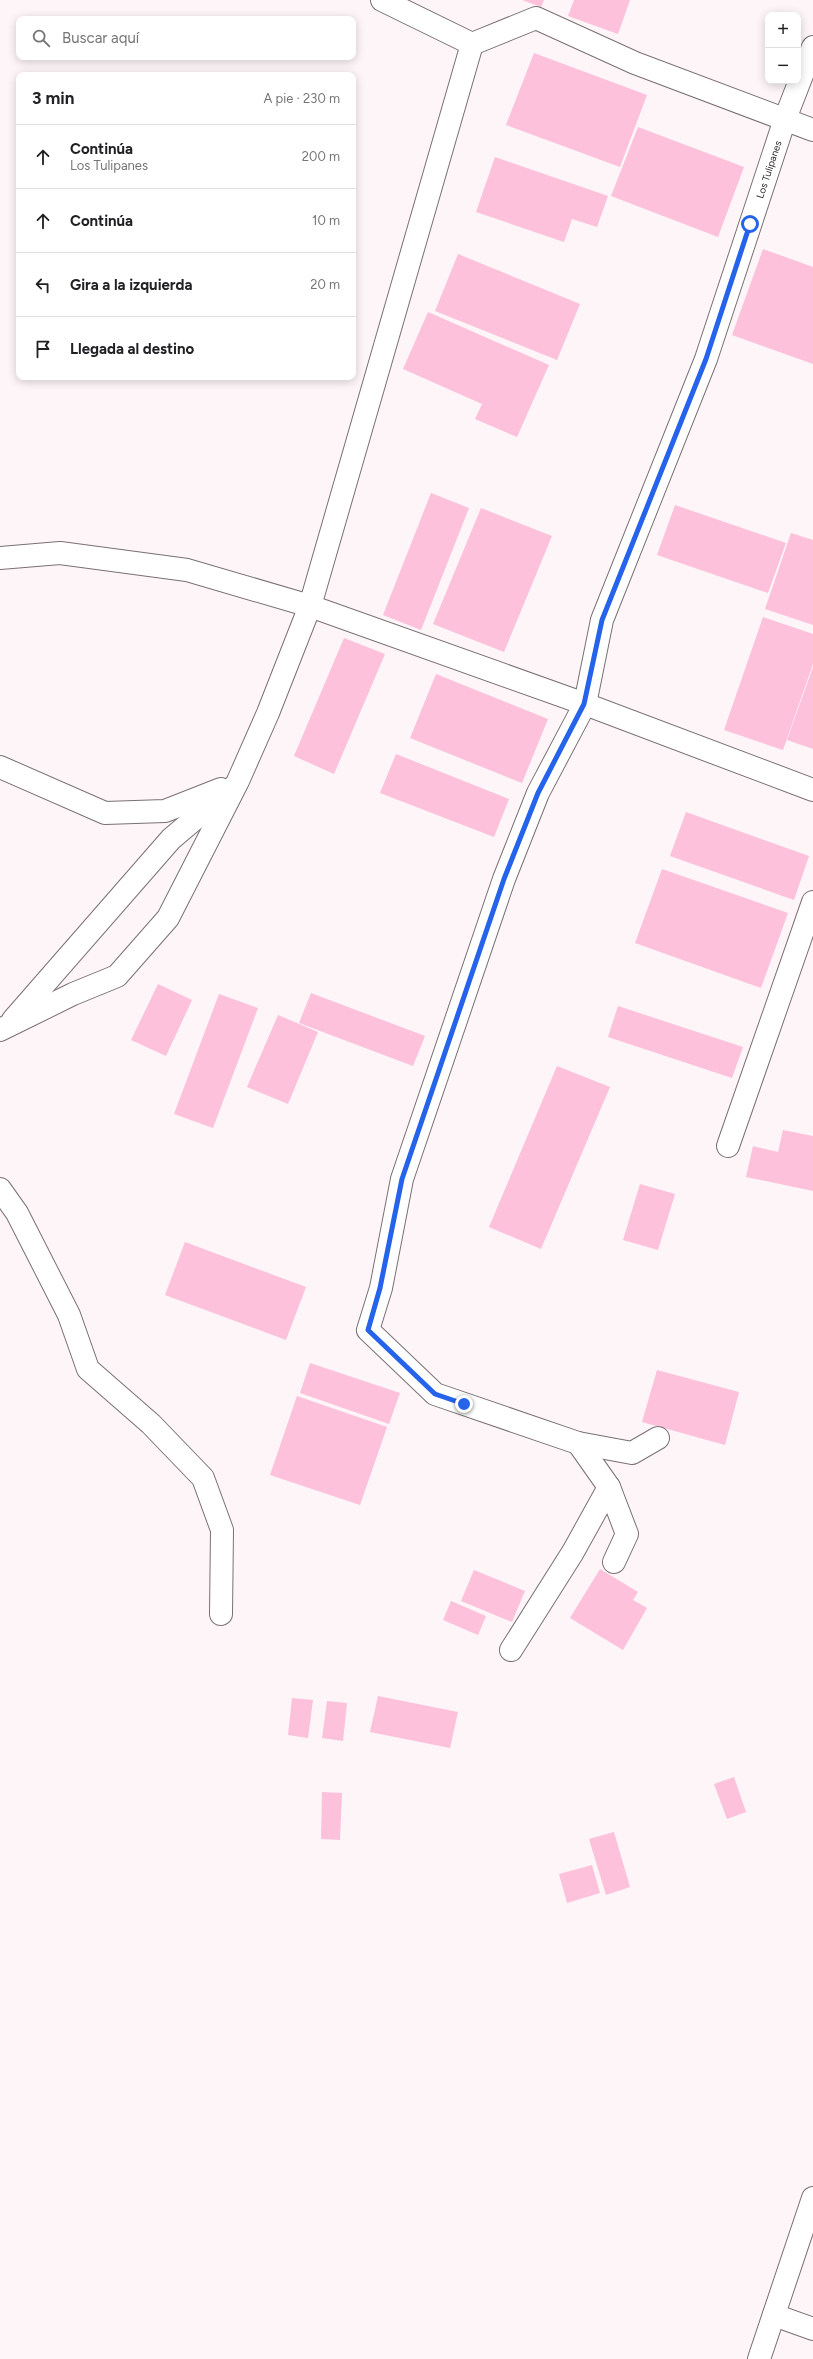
<!DOCTYPE html>
<html lang="es">
<meta charset="utf-8">
<style>
:root{--surface:#fff;--page:#f2f2f2;--text:#202124;--muted:#757577;--line:#e0e0e0}
body{margin:0;font-family:Figtree,sans-serif;background:var(--page);color:var(--text)}
.controls{position:absolute;right:12px;top:12px;display:grid;overflow:hidden;border-radius:8px;box-shadow:0 2px 10px #0003}
.controls button{width:36px;height:36px;display:grid;place-items:center;padding:0;border:0;border-bottom:1px solid var(--line);background:var(--surface);color:var(--text);font:20px sans-serif}
.stop{position:absolute;width:12px;height:12px;margin:-9px;border:3px solid #2563eb;border-radius:50%;background:#fff}
.stop.end{background:#2563eb;border-color:#fff;box-shadow:0 1px 4px #0008}
.list{margin:0;padding:0;list-style:none}
h2{display:flex;justify-content:space-between;align-items:center;height:52px;margin:0;padding:0 16px;font-size:17px}
h2 small{font-size:13px;font-weight:400;color:var(--muted)}
.list li{display:grid;grid-template-columns:26px 1fr auto;gap:12px;align-items:center;box-sizing:border-box;height:64px;padding:0 16px;border-top:1px solid var(--line)}
.list b{display:block;font-size:15px;white-space:nowrap}
.list p{margin:0;font-size:13px;white-space:nowrap;color:var(--muted)}
.list em{font-size:13px;font-style:normal;color:var(--muted)}
.icon{flex:none;width:22px;height:22px;fill:none;stroke:currentColor;stroke-width:2;stroke-linecap:round;stroke-linejoin:round}
.map{position:relative;flex:none;width:813px;height:2359px;overflow:hidden}
.search{position:absolute;background:var(--surface);box-shadow:0 2px 10px #0003;left:16px;top:16px;width:340px;height:44px;display:flex;align-items:center;gap:10px;box-sizing:border-box;padding:0 14px;border-radius:8px;color:var(--muted);font-size:15px}
.panel{position:absolute;background:var(--surface);box-shadow:0 2px 10px #0003;left:16px;top:72px;width:340px;height:308px;border-radius:8px}
.map>svg:first-child{display:block}
</style>
<div class="map">
<svg width="813" height="2359" viewBox="0 0 813 2359">
<rect width="100%" height="100%" fill="#fef5f8"/>
<g fill="#fdc1db">
<polygon points="522,0 544,0 541,7"/>
<polygon points="574,0 630,0 618,34 568,16"/>
<polygon points="534,53 647,95 620,167 506,125"/>
<polygon points="638,127 744,167 718,237 611,196"/>
<polygon points="495,157 608,196 597,227 572,219 564,242 476,212"/>
<polygon points="763,249 813,267 813,364 732,335"/>
<polygon points="458,254 580,304 557,360 435,311"/>
<polygon points="428,312 549,365 517,437 475,419 482,404 403,369"/>
<polygon points="431,493 469,508 421,630 383,615"/>
<polygon points="675,505 786,543 768,593 657,555"/>
<polygon points="481,508 552,536 504,652 433,624"/>
<polygon points="791,533 813,540 813,625 765,609"/>
<polygon points="763,617 813,634 813,664 783,750 724,730"/>
<polygon points="344,638 385,654 334,774 294,756"/>
<polygon points="813,667 813,749 787,740"/>
<polygon points="436,674 548,719 522,783 410,738"/>
<polygon points="396,754 509,799 494,837 380,793"/>
<polygon points="686,812 809,856 794,900 670,856"/>
<polygon points="662,869 788,913 761,988 635,943"/>
<polygon points="158,984 192,1000 166,1056 131,1040"/>
<polygon points="311,993 425,1036 413,1066 299,1023"/>
<polygon points="219,994 258,1008 213,1128 174,1114"/>
<polygon points="618,1006 743,1047 732,1078 608,1037"/>
<polygon points="278,1015 318,1032 288,1104 247,1087"/>
<polygon points="557,1066 610,1087 541,1249 489,1227"/>
<polygon points="783,1130 813,1136 813,1191 746,1177 753,1146 778,1152"/>
<polygon points="640,1184 675,1194 658,1250 623,1240"/>
<polygon points="185,1242 306,1287 286,1340 165,1295"/>
<polygon points="310,1363 400,1393 389,1424 300,1393"/>
<polygon points="657,1370 739,1392 725,1445 642,1422"/>
<polygon points="297,1396 387,1427 360,1505 270,1475"/>
<polygon points="600,1569 638,1592 633,1600 647,1608 623,1650 570,1618"/>
<polygon points="474,1570 525,1591 512,1622 461,1601"/>
<polygon points="451,1601 486,1616 478,1635 443,1620"/>
<polygon points="378,1696 458,1712 450,1748 370,1732"/>
<polygon points="292,1698 313,1700 308,1738 288,1735"/>
<polygon points="327,1701 347,1703 343,1741 322,1738"/>
<polygon points="734,1777 746,1812 727,1819 714,1784"/>
<polygon points="322,1792 342,1793 340,1840 321,1839"/>
<polygon points="614,1832 630,1887 606,1895 589,1839"/>
<polygon points="592,1865 600,1893 567,1903 559,1874"/>
</g>
<g fill="none" stroke-linecap="round" stroke-linejoin="round">
<defs>
<g id="minor">
<polyline points="382,0 472,44"/>
<polyline points="0,558 60,553 187,570 310,606 585,704 813,790"/>
<polyline points="0,767 105,813 165,811 221,789"/>
<polyline points="13,1020 171,839 230,789"/>
<polyline points="0,1030 73,994 117,976 168,918 238,781 268,713 310,606 472,44 536,18 635,63 813,130"/>
<polyline points="728,1146 813,902"/>
<polyline points="0,1189 17,1213 69,1315 88,1369 151,1424 203,1478 222,1530 221,1614"/>
<path id="s1" d="M658,1438L632,1453L578,1443L435,1394L368,1330L381,1288L402,1179L504,879L538,793L585,704L602,620L706,359L785,119L813,47"/>
<polyline points="578,1443 609,1487 627,1534 614,1562"/>
<polyline points="511,1650 573,1552 609,1487"/>
<polyline points="774,2315 813,2329"/>
<polyline points="759,2359 813,2198"/>
</g>
</defs>
<use href="#minor" stroke="#7a7074" stroke-width="24"/>
<use href="#minor" stroke="#fff" stroke-width="22"/>
</g>
<g fill="none" stroke-linecap="round" stroke-linejoin="round">
<polyline stroke="#2563eb" stroke-width="5" points="464,1404 435,1394 368,1330 380,1288 402,1179 504,879 538,793 584,704 602,620 706,359 750,224"/>
</g>
<g text-anchor="middle" stroke-width="3" stroke-linejoin="round" paint-order="stroke">
<g font-size="10" fill="#2f2b2c" stroke="#fff">
<text dy="4" stroke="none"><textPath href="#s1" startOffset="1560">Los Tulipanes</textPath></text>
</g>
</g>
</svg>
<div class="controls">
<button>+</button>
<button>−</button>
</div>
<div class="stop" style="left:750px;top:224px"></div>
<div class="stop end" style="left:464px;top:1404px"></div>
<div class="search"><svg class="icon" aria-label="search" viewBox="0 0 24 24"><circle cx="10" cy="10" r="6"/><path d="M15 15l6 6"/></svg>Buscar aquí</div>
<section class="panel">
<h2>3 min<small>A pie · 230 m</small></h2>
<ul class="list">
<li><svg class="icon" aria-label="ahead" viewBox="0 0 24 24"><path d="M12 20V5M6 11l6-6 6 6"/></svg><div><b>Continúa</b><p>Los Tulipanes</p></div><em>200 m</em></li>
<li><svg class="icon" aria-label="ahead" viewBox="0 0 24 24"><path d="M12 20V5M6 11l6-6 6 6"/></svg><div><b>Continúa</b></div><em>10 m</em></li>
<li><svg class="icon" aria-label="left" viewBox="0 0 24 24"><path d="M17 20v-9H6M10 6l-5 5 5 5"/></svg><div><b>Gira a la izquierda</b></div><em>20 m</em></li>
<li><svg class="icon" aria-label="arrive" viewBox="0 0 24 24"><path d="M6 21V4h12l-3 4 3 4H6"/></svg><div><b>Llegada al destino</b></div></li>
</ul>
</section>
</div>
